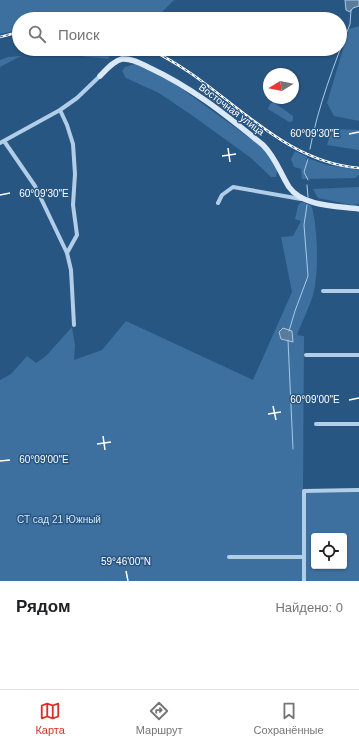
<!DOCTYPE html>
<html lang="ru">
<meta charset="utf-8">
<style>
:root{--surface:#fff;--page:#f6f6f6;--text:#202124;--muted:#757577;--line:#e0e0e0;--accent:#d93025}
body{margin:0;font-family:Arial,sans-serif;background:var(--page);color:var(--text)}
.controls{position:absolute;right:12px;bottom:12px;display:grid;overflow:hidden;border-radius:4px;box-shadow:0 1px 3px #0004}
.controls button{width:36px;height:36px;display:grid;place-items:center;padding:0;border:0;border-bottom:1px solid var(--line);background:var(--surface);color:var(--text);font:20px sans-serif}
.compass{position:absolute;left:263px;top:68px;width:36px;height:36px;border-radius:50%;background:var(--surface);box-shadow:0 1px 3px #0004;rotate:260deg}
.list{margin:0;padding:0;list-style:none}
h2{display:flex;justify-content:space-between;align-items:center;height:52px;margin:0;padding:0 16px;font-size:17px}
h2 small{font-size:13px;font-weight:400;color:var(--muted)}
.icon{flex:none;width:22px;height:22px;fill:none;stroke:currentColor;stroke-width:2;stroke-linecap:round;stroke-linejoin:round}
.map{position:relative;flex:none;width:359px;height:581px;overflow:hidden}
.search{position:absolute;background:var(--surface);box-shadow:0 1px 3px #0004;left:12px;right:12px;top:12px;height:44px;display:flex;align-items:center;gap:10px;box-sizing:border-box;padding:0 14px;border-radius:22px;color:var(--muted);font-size:15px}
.sheet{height:108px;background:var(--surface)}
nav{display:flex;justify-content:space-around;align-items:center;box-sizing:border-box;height:56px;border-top:1px solid var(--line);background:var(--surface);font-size:11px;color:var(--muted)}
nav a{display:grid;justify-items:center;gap:2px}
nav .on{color:var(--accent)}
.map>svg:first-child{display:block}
</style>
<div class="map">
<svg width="359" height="581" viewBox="0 0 359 581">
<rect width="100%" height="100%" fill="#285683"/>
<g fill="#3d709f" fill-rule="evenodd">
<polygon points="0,0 174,0 155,19 19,19 19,30 0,34"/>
<polygon points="298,12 301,14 304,19 283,19"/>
<polygon points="359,26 359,121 334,116 327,103 349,29"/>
<polygon points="81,49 101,49 111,51 108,59 81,56 78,52"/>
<polygon points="21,56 0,67 0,60 8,57"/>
<polygon points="135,64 171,81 265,149 277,171 276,177 271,177 251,158 193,116 159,93 126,78 122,71 125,67"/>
<polygon points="273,102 293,116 293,121 289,122 268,109 270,104"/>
<polygon points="338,129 359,130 359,150 327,145 330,135"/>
<polygon points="295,151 307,157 306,160 309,161 310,159 327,165 359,170 359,175 355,178 302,179 301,169 294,167 291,159"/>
<polygon points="359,187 359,204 352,205 318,198 313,189"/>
<path d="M301,202L311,205C318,223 319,276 313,295C309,308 302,322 297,335L304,336L303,489L307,493L359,492V581H0V380L11,374L27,356L36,363L46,356L72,327L75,345L74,360L102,350L126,321L253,380L292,292L281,237L293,236L301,221L295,219L298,206ZM314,536H344V566H314Z"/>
</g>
<g fill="#5b7b9a" stroke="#a7c9e7">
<polygon points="345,0 359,0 359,6 353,8 350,12 346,10"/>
<polygon points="283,328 292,331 293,342 281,339 279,332"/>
</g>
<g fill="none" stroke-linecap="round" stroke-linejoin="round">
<g stroke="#a7c9e7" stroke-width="1">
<path d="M310,149C318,106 334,65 350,24L351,10"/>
<polyline points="308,180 304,172 308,159"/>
<polyline points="307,185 308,197"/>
<polyline points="289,331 295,311 308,276 304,225 307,205"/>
<polyline points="288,340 293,449"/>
</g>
<g stroke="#b2cde7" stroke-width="4">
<polyline points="60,110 67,125 73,144 75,174 73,205 77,235 67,253"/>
<polyline points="4,141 35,186 67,253 71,270 74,325"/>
<polyline points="0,143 60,110 77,98 100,76"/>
<polyline points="218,203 222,195 233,187 301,199"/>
<polyline points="323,291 359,291"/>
<polyline points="306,355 359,355"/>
<polyline points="316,424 359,424"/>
<polyline points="229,557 304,557"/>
<polyline points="304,581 304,491 359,490"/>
</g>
<path stroke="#dbe9f6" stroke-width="5.5" d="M100,76C106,70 113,61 122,59C132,58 142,64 150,68C193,88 227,116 263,145C276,158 280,173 289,187C303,207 337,206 359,209"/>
<defs>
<g id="rail">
<polyline points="0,37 19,32"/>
<path d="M148,49C222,81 274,161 359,168"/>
</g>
</defs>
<use href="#rail" stroke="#fff" stroke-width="2.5"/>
<use href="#rail" stroke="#285683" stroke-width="1" stroke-dasharray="3" stroke-linecap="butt"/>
</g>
<path fill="none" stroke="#fff" stroke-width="1.5" d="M349,134L359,132M228,148L230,162M222,156L236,154M0,195L10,193M349,400L359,398M273,406L276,420M268,414L281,412M103,436L105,450M97,444L111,442M0,461L10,460M126,571L128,581"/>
<g text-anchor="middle" stroke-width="3" stroke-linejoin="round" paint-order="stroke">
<g font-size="10" fill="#fff" stroke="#285683">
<text transform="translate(232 109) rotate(37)" y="4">Восточная улица</text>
</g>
<g font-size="10" fill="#d5e6f5" stroke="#285683">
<text x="59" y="523">СТ сад 21 Южный</text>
</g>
</g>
<g font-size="10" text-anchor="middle" fill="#fff" stroke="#285683" stroke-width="3" stroke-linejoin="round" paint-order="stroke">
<text x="315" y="137">60°09'30"E</text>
<text x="44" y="197">60°09'30"E</text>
<text x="315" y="403">60°09'00"E</text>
<text x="44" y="463">60°09'00"E</text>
<text x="126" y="565">59°46'00"N</text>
</g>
</svg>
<div class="controls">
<button><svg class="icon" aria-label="locate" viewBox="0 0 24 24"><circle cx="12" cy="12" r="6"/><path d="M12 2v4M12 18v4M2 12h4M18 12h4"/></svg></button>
</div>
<svg class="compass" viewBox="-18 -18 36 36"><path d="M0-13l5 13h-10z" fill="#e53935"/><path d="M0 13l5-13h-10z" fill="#757577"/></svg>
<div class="search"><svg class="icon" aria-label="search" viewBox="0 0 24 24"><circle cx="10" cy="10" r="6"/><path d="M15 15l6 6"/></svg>Поиск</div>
</div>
<section class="sheet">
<h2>Рядом<small>Найдено: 0</small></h2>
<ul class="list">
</ul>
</section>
<nav>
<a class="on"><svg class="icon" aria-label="map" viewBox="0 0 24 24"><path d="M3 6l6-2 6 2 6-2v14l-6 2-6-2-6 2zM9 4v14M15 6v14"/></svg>Карта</a>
<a><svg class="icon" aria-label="directions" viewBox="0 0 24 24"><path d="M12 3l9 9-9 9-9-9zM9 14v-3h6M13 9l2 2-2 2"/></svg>Маршрут</a>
<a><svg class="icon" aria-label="saved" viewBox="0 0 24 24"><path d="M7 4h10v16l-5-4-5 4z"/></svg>Сохранённые</a>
</nav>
